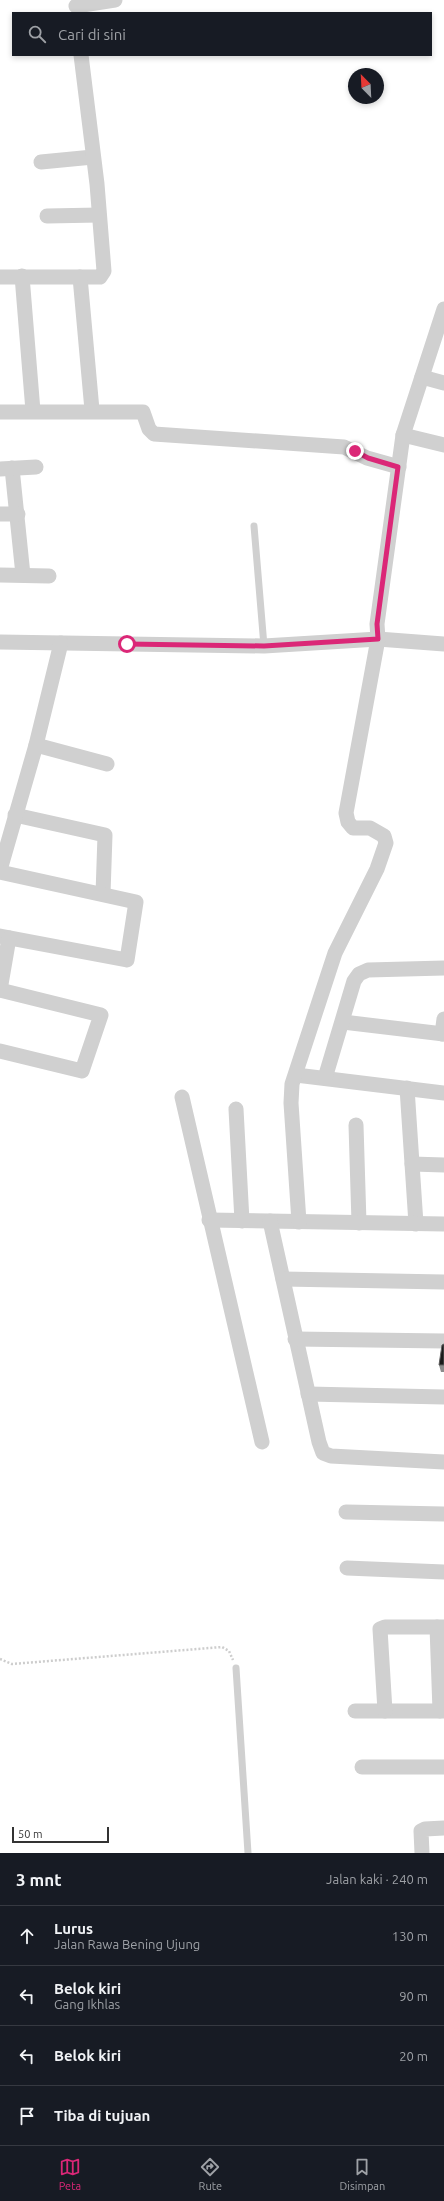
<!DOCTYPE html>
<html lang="id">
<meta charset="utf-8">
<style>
:root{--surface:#171b24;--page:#20242c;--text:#f1f3f6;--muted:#9ea1a6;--line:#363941;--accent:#db2777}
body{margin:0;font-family:Ubuntu,sans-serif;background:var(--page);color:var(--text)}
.compass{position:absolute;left:348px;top:68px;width:36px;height:36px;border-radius:50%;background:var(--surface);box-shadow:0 2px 6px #0003;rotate:336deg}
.scale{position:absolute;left:12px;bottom:10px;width:97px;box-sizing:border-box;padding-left:4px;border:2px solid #333;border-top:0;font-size:11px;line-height:14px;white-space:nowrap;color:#333;-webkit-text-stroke:3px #fff;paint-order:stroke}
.stop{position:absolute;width:12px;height:12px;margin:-9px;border:3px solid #db2777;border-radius:50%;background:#fff}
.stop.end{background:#db2777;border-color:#fff;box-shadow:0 1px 4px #0008}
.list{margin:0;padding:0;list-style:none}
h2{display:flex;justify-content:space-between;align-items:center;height:52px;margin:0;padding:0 16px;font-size:17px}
h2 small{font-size:13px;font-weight:400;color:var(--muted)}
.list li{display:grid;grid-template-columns:26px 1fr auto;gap:12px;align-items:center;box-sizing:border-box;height:60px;padding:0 16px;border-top:1px solid var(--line)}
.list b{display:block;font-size:15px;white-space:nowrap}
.list p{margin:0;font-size:13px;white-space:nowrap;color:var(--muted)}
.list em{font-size:13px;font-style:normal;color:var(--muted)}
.icon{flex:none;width:22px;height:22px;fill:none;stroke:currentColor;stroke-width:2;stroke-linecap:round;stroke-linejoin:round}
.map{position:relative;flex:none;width:444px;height:1853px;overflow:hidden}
.search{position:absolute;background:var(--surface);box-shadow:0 2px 6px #0003;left:12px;right:12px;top:12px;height:44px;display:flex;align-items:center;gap:10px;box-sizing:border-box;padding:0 14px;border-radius:0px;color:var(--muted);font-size:15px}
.sheet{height:292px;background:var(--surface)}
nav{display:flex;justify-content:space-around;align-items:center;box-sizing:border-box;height:56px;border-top:1px solid var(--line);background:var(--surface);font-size:11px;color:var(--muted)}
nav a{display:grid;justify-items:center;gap:2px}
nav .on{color:var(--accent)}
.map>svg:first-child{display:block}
</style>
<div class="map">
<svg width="444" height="1853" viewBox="0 0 444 1853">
<rect width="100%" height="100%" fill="#fff"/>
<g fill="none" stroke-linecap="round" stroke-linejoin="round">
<polyline stroke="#cdcdcd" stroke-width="2.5" stroke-dasharray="2 2" stroke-linecap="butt" points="0,1659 12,1664 222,1647 229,1651 233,1660"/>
<g stroke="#d0d0d0" stroke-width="7">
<polyline points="254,526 264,646"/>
<polyline points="236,1668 248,1853"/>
</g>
<g stroke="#d0d0d0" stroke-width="15">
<polyline points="76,6 115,0"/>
<polyline points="41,162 93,157"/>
<polyline points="47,216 99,215"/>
<polyline points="22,276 33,411"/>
<polyline points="0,277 100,277 104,271 97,184 81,55"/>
<polyline points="80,277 92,410"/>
<polyline points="422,377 444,383"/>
<polyline points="0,412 143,412 149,429 154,434 344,447 367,458 399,467"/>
<polyline points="403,435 444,445"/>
<polyline points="12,468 23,575"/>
<polyline points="0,469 36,467"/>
<polyline points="0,514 18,514"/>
<polyline points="0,575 49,576"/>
<polyline points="0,642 264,646 378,639 444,644"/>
<polyline points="36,745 107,764"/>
<polyline points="15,815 105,835 103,894"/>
<polyline points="0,870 36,745 61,643"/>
<polyline points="0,872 136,902 127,960 0,936"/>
<polyline points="0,990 9,938"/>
<polyline points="343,1022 444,1034"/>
<polyline points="442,1034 444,1019"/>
<polyline points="0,1051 82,1071 101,1015 0,990"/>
<polyline points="296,1075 444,1093"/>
<polyline points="325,1078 354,981 359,974 368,970 444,968"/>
<polyline points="407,1088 416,1224"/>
<polyline points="182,1097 262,1442"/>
<polyline points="236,1109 242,1221"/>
<polyline points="356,1125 359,1223"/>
<polyline points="412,1164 444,1165"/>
<polyline points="209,1220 444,1224"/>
<polyline points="270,1221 319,1442 323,1453 331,1456 444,1462"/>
<polyline points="299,1222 291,1103 292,1084 335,953 377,869 386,843 384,836 370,828 353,828 348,822 346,813 378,639 377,624 403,435 444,309"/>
<polyline points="283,1279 444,1282"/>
<polyline points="295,1339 444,1341"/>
<polyline points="308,1394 444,1397"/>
<polyline points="346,1512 444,1514"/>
<polyline points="347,1568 444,1572"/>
<polyline points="437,1627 440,1711"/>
<polyline points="355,1711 444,1711"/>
<polyline points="385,1711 380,1629 385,1627 444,1627"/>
<polyline points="362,1767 444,1767"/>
<polyline points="422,1853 421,1831 425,1829 444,1828"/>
</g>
</g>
<polygon fill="#8c8c8c" points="444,1344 444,1372 441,1372 439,1365"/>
<polygon fill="#1a1a1a" stroke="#5f5f5f" points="444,1344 444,1365 439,1365 442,1345"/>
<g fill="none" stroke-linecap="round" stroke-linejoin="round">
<polyline stroke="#db2777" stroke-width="5" points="127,644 264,646 378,639 377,624 398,467 368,458 355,451"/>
</g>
</svg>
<svg class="compass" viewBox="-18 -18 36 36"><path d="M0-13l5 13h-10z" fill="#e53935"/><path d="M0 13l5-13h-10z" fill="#9ea1a6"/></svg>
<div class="scale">50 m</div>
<div class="stop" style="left:127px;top:644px"></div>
<div class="stop end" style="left:355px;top:451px"></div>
<div class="search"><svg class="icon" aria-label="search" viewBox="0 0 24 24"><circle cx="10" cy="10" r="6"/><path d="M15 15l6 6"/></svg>Cari di sini</div>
</div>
<section class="sheet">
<h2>3 mnt<small>Jalan kaki · 240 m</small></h2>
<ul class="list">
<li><svg class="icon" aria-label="ahead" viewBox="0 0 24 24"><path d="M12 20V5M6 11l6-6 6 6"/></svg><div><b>Lurus</b><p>Jalan Rawa Bening Ujung</p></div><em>130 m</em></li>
<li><svg class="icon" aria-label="left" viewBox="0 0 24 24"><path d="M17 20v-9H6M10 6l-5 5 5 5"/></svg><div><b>Belok kiri</b><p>Gang Ikhlas</p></div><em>90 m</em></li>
<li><svg class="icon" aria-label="left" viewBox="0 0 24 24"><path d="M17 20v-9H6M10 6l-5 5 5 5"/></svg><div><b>Belok kiri</b></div><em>20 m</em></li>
<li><svg class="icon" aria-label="arrive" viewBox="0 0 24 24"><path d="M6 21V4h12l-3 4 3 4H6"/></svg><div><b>Tiba di tujuan</b></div></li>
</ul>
</section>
<nav>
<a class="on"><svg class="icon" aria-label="map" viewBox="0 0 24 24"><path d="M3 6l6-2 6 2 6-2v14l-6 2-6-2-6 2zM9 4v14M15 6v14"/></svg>Peta</a>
<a><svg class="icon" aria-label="directions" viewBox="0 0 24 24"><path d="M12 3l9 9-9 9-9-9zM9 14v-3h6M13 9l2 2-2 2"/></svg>Rute</a>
<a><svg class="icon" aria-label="saved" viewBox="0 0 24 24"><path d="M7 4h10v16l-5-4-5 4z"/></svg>Disimpan</a>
</nav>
